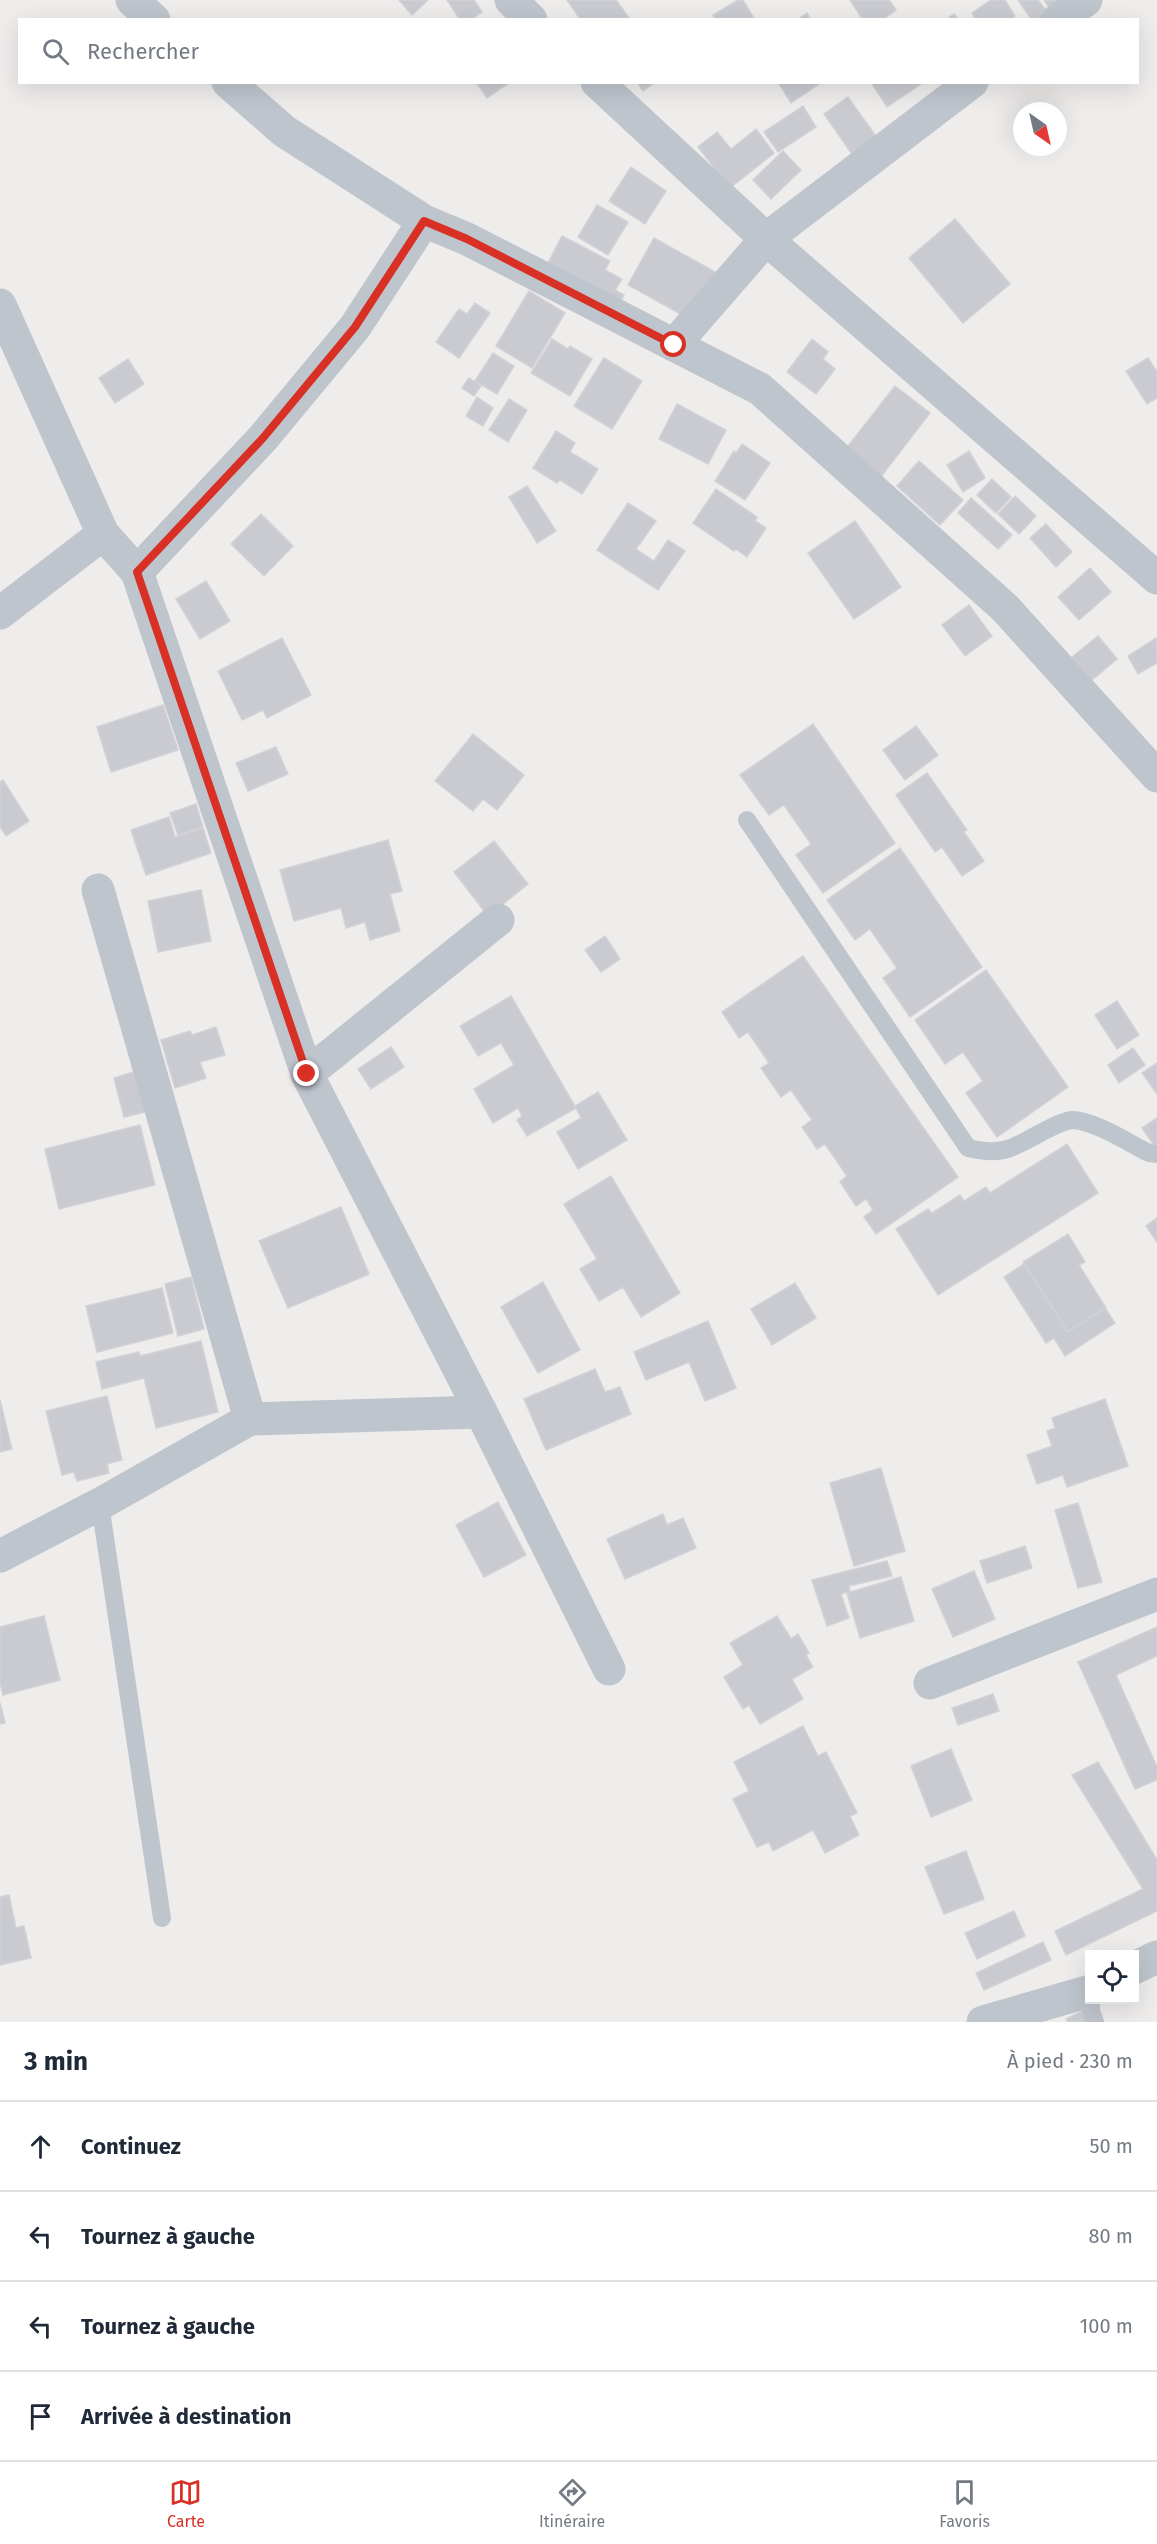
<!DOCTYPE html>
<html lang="fr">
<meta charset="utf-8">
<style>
:root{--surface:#fff;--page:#f6f6f7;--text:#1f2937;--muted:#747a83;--line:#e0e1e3;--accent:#d93025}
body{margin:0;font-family:"Fira Sans",sans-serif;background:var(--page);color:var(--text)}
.controls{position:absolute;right:18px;bottom:18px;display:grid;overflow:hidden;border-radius:0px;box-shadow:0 6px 24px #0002}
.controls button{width:54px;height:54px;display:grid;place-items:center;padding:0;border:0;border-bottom:2px solid var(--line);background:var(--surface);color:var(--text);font:30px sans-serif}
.compass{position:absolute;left:1013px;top:102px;width:54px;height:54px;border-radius:50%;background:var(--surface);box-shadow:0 6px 24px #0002;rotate:146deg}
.stop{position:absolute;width:18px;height:18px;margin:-14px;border:4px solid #d93025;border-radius:50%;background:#fff}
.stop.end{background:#d93025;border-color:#fff;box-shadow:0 2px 6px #0008}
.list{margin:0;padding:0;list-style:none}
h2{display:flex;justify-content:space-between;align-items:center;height:78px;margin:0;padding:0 24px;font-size:26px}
h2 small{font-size:20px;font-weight:400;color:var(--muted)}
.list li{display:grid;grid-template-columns:39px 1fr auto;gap:18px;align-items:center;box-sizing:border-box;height:90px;padding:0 24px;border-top:2px solid var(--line)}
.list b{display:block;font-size:22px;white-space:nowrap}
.list em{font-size:20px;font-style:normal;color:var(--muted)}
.icon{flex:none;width:33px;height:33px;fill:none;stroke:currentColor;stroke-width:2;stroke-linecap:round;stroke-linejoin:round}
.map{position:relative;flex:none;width:1157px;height:2022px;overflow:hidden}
.search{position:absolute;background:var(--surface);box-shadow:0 6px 24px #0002;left:18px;right:18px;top:18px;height:66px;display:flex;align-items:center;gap:15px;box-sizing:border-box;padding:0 21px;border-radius:0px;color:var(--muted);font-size:22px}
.sheet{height:438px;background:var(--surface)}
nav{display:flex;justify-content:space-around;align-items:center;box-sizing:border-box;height:84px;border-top:2px solid var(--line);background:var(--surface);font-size:16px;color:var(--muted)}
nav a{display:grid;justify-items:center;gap:3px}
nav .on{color:var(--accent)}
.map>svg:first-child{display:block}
</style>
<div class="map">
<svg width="1157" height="2022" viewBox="0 0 1157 2022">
<rect width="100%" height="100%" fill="#efecec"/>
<g fill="#cacbd1" stroke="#d1d2d7" stroke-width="1.5">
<polygon points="399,0 428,0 412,15"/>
<polygon points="447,0 474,0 482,12 470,20 460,20"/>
<polygon points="567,0 616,0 629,18 581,20"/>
<polygon points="738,0 743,0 755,20 716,20 713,15"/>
<polygon points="850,0 889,0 896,10 882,20 863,20"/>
<polygon points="991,0 1005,0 1015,16 1010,20 976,20 972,13"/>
<polygon points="1018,0 1038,0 1048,13 1040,20 1032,20"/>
<polygon points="1044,0 1071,0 1052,13"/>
<polygon points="807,13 811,20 797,20"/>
<polygon points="954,14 958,20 946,20"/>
<polygon points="476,82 510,82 487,98"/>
<polygon points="637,82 655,82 643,91"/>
<polygon points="778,82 822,82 791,103"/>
<polygon points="871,82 924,82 887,107"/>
<polygon points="848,97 878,139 854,157 824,114"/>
<polygon points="803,106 816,127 778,152 764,132"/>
<polygon points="756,129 774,153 730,188 698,147 717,132 731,149"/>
<polygon points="783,151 801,170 771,199 753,180"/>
<polygon points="631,167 666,191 645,224 609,201"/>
<polygon points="597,205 628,222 608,255 578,237"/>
<polygon points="955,219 1010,284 963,323 909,258"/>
<polygon points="562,236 610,261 605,270 622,279 615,290 624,295 616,311 543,273"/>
<polygon points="654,238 719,274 693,321 628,285"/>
<polygon points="529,291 565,313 532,368 496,346"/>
<polygon points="475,303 490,313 459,358 436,342 459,309 467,314"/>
<polygon points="552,339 568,349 570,346 592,359 570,396 531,373"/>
<polygon points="812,339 828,352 823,359 835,369 816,394 787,372"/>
<polygon points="493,353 514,366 497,394 475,381"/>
<polygon points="604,358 642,381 612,429 574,406"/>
<polygon points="1148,358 1157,372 1157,398 1147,404 1126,371"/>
<polygon points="128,359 144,384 115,403 99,378"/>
<polygon points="469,378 481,386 474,396 462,388"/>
<polygon points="895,386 930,413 877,482 841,455"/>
<polygon points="477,397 493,408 483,426 466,416"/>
<polygon points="509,399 527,410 508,442 489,430"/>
<polygon points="677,404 726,430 708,464 659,439"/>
<polygon points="556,431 575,443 570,452 598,469 582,494 560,480 557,483 533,468"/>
<polygon points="742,444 770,463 745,500 715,481 734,451 736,453"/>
<polygon points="969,451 985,478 963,492 947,465"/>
<polygon points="919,461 963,500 940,525 897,486"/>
<polygon points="992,479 1011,497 996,513 977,495"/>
<polygon points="527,486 556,531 537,543 509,497"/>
<polygon points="716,489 757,517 755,521 766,528 747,557 736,549 734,551 693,523"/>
<polygon points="1015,496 1036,516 1019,534 998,514"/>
<polygon points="971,498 1012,535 998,549 958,513"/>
<polygon points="628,503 656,521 636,549 654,561 668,540 685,551 658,590 597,550"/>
<polygon points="261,514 293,546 264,576 231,544"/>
<polygon points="855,521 901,587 854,619 808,553"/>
<polygon points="1046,524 1072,552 1056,567 1030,538"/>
<polygon points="1090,568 1111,592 1079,620 1058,597"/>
<polygon points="206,581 230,621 200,639 176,599"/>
<polygon points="969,605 992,636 965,656 942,625"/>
<polygon points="1098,636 1117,659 1092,680 1072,657"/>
<polygon points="282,638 311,695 267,718 263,710 242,720 218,671"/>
<polygon points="1156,638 1157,663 1138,674 1128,656"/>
<polygon points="163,705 178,750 111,772 97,727"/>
<polygon points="813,724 895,843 823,893 796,855 811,844 784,805 769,815 740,775"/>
<polygon points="916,726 938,755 905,780 883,750"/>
<polygon points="473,734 524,775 497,810 483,799 473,811 435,781"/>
<polygon points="276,747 288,774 248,791 236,763"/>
<polygon points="927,773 967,830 964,832 984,861 962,876 942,847 935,852 896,795"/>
<polygon points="3,780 29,821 6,836 0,827 0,782"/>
<polygon points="196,804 203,827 178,835 170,813"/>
<polygon points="169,817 175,837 203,828 211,853 146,875 131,830"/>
<polygon points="388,840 402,891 390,894 400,931 370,940 365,922 346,928 341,908 294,921 280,870"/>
<polygon points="494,841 528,884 488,916 454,872"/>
<polygon points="900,848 982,967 910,1017 883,978 897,968 870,929 855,940 827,900"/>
<polygon points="201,890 211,941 158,952 148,901"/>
<polygon points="605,936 620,959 601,972 585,950"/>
<polygon points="803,956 958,1177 876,1234 864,1217 873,1210 866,1199 856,1206 840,1182 847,1176 825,1144 817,1149 802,1127 812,1120 791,1090 781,1097 761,1068 769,1063 748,1032 739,1038 722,1012"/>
<polygon points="986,970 1068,1087 997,1137 966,1093 983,1081 963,1052 945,1064 915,1020"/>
<polygon points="511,996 576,1108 527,1136 517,1120 522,1116 518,1108 493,1123 474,1089 514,1065 501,1043 478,1056 460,1026"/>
<polygon points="1117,1001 1139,1035 1117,1049 1095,1015"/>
<polygon points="216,1027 225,1055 200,1062 206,1078 175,1088 161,1040 190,1031 192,1035"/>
<polygon points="391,1047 404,1067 371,1089 358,1069"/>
<polygon points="1133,1048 1145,1065 1119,1083 1108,1065"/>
<polygon points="1157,1063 1157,1094 1142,1073"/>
<polygon points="137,1071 149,1111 124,1117 114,1078"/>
<polygon points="598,1092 627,1140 578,1169 557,1132 581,1118 575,1106"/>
<polygon points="1157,1118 1157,1147 1156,1148 1142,1128"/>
<polygon points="140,1125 155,1185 59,1209 45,1149"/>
<polygon points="1067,1144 1098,1193 938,1295 896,1229 928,1209 932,1213 960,1195 964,1201 986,1187 990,1193"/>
<polygon points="611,1176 680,1293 641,1317 623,1287 599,1301 580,1269 597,1259 564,1204"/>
<polygon points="341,1207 369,1274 288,1308 259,1241"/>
<polygon points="1157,1218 1157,1242 1146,1226"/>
<polygon points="1068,1234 1085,1262 1079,1265 1106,1308 1068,1332 1023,1262"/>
<polygon points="1024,1264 1068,1332 1105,1308 1115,1323 1065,1356 1054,1338 1046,1343 1004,1277"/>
<polygon points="191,1277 204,1329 178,1336 165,1284"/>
<polygon points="543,1282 580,1350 538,1373 501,1307"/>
<polygon points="795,1283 816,1318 772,1345 751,1309"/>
<polygon points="162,1288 173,1333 97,1352 86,1306"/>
<polygon points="708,1321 736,1388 705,1401 689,1362 646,1380 634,1352"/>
<polygon points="201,1341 218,1412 156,1428 144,1378 102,1389 96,1362 139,1352 140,1356"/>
<polygon points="595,1369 605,1392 620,1387 631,1414 546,1450 524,1399"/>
<polygon points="107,1396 122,1460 107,1464 109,1473 77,1481 74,1472 62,1475 46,1411"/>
<polygon points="1105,1399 1128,1466 1067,1487 1063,1475 1037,1484 1027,1455 1052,1446 1047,1431 1055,1428 1052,1418"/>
<polygon points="0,1400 12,1449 0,1452"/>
<polygon points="881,1468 905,1551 854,1566 830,1483"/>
<polygon points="498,1502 526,1555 484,1577 456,1525"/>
<polygon points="1078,1503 1102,1582 1078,1588 1055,1510"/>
<polygon points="663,1514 667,1525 683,1518 696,1548 625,1579 607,1539"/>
<polygon points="1025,1546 1032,1568 987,1583 980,1561"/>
<polygon points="887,1561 892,1576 849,1586 850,1591 841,1594 849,1618 827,1626 812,1580"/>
<polygon points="974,1571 995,1619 953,1637 932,1589"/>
<polygon points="901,1577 914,1621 860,1638 847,1593"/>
<polygon points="44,1616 60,1680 3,1695 0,1683 0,1627"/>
<polygon points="777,1616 791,1639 798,1634 809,1653 806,1655 813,1667 792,1679 803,1699 760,1724 749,1705 743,1709 724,1677 743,1665 730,1643"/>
<polygon points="1157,1627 1157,1656 1116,1675 1157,1767 1157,1780 1135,1789 1078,1662"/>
<polygon points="993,1694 999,1711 958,1725 952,1708"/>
<polygon points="0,1703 5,1723 0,1724"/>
<polygon points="803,1726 818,1756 826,1752 857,1813 850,1816 859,1835 825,1853 813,1830 773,1851 769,1842 757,1847 733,1799 749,1791 734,1762"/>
<polygon points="951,1749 972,1800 931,1817 911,1766"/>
<polygon points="1098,1762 1157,1860 1157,1911 1066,1955 1055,1931 1143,1889 1072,1775"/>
<polygon points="966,1851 984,1899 944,1914 925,1867"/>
<polygon points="9,1895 16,1928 24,1926 31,1958 0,1965 0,1897"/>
<polygon points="1014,1911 1025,1936 977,1959 965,1933"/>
<polygon points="1043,1942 1051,1960 984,1990 976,1973"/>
<polygon points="1086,2009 1092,2022 1068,2022 1066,2019"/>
</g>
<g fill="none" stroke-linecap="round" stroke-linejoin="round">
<g stroke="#bfc5cd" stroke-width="18">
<path d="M747,820L968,1148C1005,1157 1015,1146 1046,1130C1054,1126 1063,1121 1072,1120C1093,1120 1129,1143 1149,1153L1157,1154"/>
<polyline points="100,1504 162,1918"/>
<polyline points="1091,2000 1091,2011 1095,2022"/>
</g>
<g stroke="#bfc5cd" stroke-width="33">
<polyline points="132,0 154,20"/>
<polyline points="1058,20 1086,0"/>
<polyline points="228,82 284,131 424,221 467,239 760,389 1005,608 1157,776"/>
<polyline points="0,305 103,534"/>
<polyline points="674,345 766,239 972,82"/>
<polyline points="137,572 263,438 355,327 424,221"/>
<polyline points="0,613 103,534 137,572 307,1074 481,1412 609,1669"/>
<polyline points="307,1074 498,920"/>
<polyline points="250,1419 481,1412"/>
<polyline points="0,1556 100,1504 250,1419 98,890"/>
<polyline points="930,1683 1157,1594"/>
<polyline points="1134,1968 1157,1957"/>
<polyline points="983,2022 1090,1991"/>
</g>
<g stroke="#bfc5cd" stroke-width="33">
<polyline points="511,0 531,20"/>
<polyline points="597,82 766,239 1157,578"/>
</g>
</g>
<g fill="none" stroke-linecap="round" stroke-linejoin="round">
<polyline stroke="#d93025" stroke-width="8" points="307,1074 137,572 263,438 355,327 424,221 467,239 674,345"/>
</g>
</svg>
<div class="controls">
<button><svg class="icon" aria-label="locate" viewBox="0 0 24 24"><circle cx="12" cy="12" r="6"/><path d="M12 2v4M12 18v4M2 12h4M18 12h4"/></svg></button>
</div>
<svg class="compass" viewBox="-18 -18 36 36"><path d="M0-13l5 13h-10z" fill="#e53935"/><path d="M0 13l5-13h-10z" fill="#747a83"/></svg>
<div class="stop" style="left:674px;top:345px"></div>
<div class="stop end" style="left:307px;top:1074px"></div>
<div class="search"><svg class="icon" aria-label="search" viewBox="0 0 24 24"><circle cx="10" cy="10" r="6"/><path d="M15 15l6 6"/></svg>Rechercher</div>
</div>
<section class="sheet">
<h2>3 min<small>À pied · 230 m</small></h2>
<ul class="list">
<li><svg class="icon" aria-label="ahead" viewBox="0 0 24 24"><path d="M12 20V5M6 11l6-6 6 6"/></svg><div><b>Continuez</b></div><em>50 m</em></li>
<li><svg class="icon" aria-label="left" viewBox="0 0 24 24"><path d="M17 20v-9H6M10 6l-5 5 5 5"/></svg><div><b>Tournez à gauche</b></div><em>80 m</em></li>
<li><svg class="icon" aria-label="left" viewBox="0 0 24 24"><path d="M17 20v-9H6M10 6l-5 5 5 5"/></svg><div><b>Tournez à gauche</b></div><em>100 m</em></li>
<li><svg class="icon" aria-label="arrive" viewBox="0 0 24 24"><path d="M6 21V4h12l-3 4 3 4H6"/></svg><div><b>Arrivée à destination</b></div></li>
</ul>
</section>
<nav>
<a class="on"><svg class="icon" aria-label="map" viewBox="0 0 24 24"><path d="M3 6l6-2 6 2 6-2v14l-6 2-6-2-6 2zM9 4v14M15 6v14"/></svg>Carte</a>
<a><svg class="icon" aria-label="directions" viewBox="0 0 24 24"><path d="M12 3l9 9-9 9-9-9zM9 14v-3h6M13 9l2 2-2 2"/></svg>Itinéraire</a>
<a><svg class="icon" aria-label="saved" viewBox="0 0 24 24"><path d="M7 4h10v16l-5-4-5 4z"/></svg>Favoris</a>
</nav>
